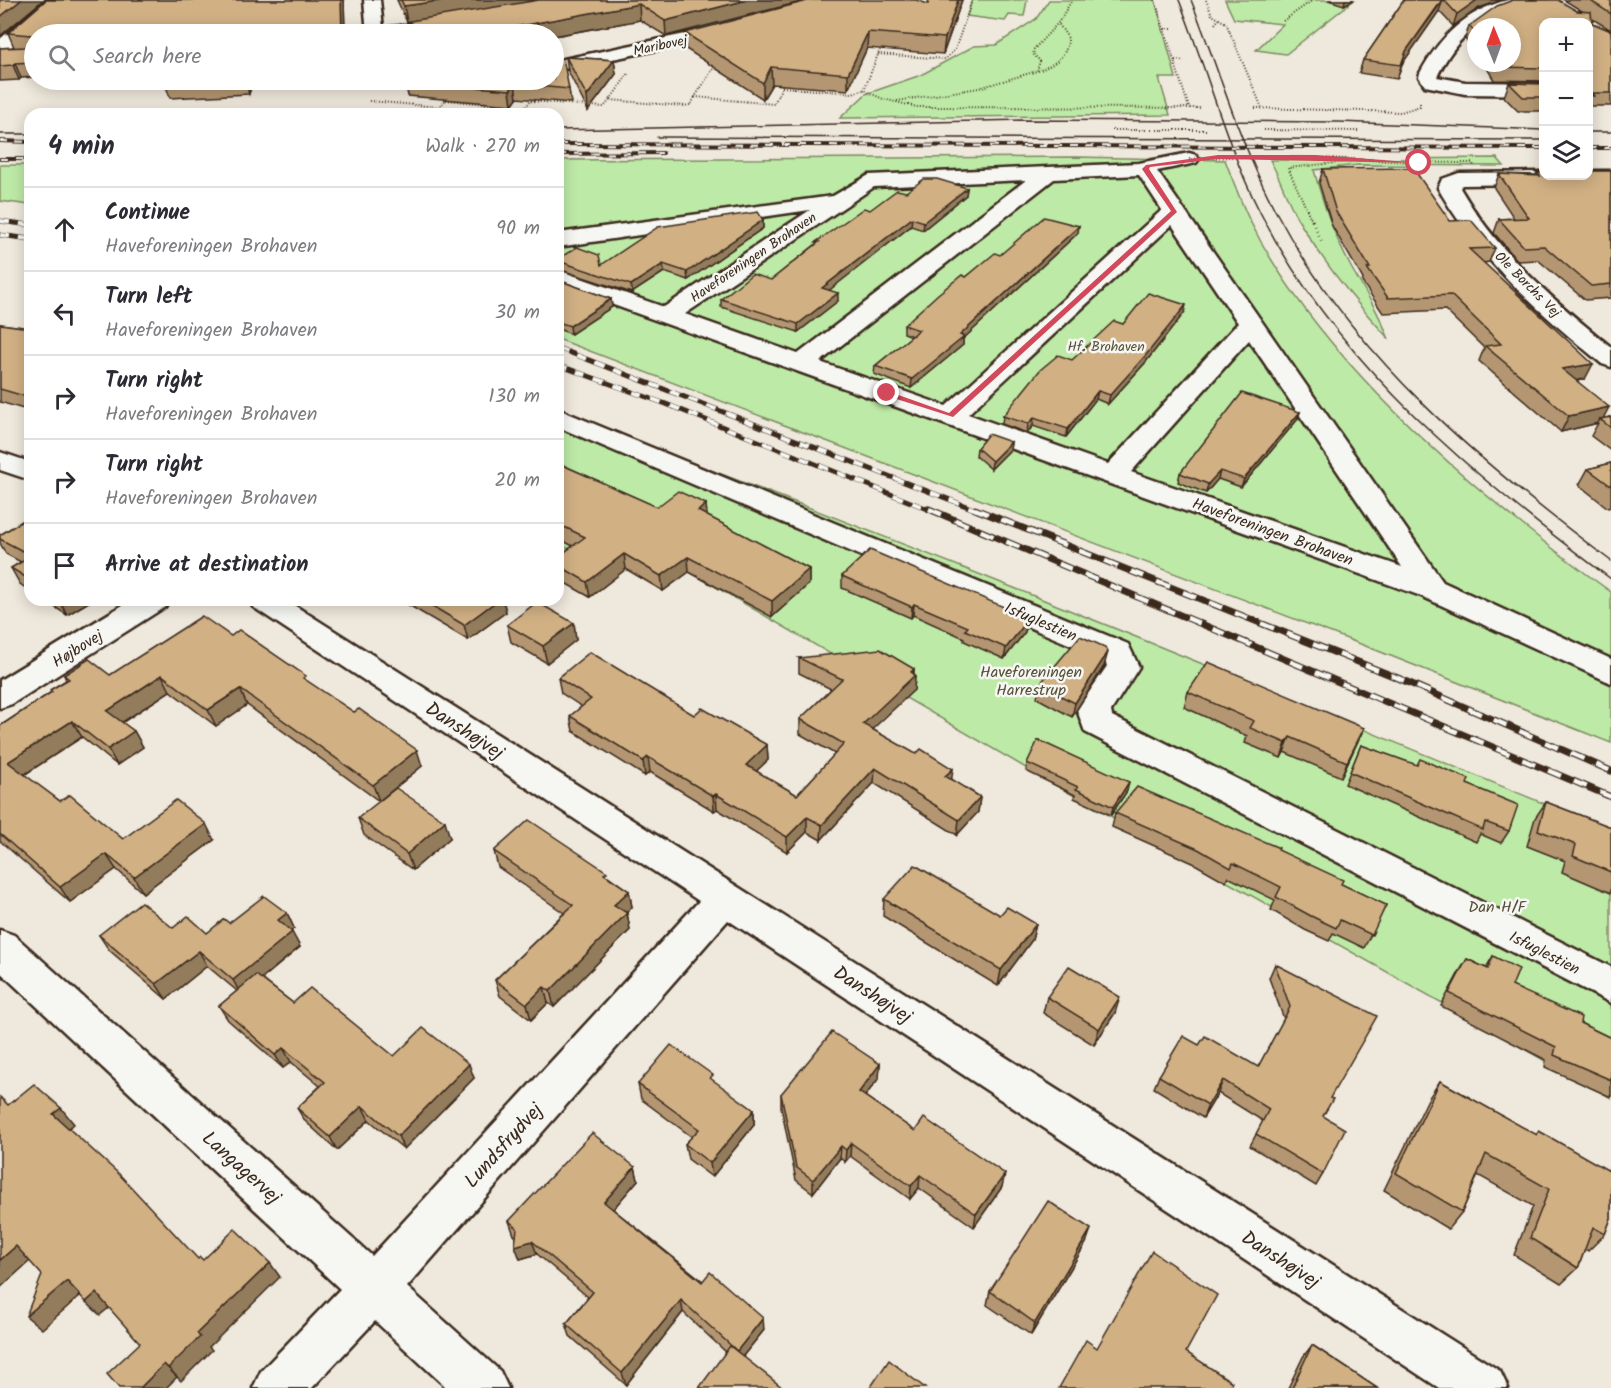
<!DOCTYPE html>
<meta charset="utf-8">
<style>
:root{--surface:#fff;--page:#f2f2f3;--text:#2b2b33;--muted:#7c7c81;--line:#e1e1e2}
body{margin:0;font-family:Kalam,sans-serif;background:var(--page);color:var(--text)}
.controls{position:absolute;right:18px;top:18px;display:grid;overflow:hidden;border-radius:12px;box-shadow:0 3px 15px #0003}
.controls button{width:54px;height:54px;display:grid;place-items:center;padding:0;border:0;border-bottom:2px solid var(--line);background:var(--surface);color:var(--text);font:30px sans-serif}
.compass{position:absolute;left:1467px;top:18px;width:54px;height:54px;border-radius:50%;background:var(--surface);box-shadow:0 3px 15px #0003;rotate:359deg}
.stop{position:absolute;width:18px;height:18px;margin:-14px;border:4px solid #d1495b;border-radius:50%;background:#fff}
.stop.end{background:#d1495b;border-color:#fff;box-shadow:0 2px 6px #0008}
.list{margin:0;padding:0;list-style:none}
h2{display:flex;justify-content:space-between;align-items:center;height:78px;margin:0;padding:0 24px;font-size:26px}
h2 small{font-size:20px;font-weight:400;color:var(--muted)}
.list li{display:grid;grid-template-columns:39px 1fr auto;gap:18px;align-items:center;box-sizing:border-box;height:84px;padding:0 24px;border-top:2px solid var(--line)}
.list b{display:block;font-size:22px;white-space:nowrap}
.list p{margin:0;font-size:20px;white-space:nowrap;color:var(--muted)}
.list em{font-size:20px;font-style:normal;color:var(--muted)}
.icon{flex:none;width:33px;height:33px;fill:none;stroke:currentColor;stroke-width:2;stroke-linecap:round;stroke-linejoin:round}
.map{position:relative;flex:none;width:1611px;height:1388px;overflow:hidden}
.search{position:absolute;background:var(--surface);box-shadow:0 3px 15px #0003;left:24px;top:24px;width:540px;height:66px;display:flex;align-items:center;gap:15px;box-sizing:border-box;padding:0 21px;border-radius:33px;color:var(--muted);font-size:22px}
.panel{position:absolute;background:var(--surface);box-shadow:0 3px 15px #0003;left:24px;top:108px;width:540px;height:498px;border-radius:18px}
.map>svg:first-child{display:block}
</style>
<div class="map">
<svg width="1611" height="1388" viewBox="0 0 1611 1388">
<rect width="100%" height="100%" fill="#efe8dc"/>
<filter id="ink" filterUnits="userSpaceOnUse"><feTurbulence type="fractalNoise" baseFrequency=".0167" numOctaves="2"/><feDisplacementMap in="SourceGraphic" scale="12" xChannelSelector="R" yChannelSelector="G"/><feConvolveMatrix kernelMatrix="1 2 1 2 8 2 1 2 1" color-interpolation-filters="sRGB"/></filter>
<g filter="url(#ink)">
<g fill="#beeaa7" stroke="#7c8a62" stroke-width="1.5">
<polygon points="972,0 1027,0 1024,16 1009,15 1005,21 967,16"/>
<polygon points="1049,0 1155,0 1176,78 1159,78 1170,115 840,118 866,94 921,75 974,46 996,45 1036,19"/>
<polygon points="1225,0 1354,0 1286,54 1256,50 1283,24 1234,19"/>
<path d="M1076,157L1225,160C1233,180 1240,200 1249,219C1321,365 1481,498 1611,592V743L1363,645L558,339V160Z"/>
<path d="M1497,158L1504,166L1358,165L1314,170C1323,204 1335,238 1352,269C1367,295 1378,311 1389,339C1354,301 1323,262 1297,218C1287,199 1280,178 1270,160Z"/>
<polygon points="0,165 30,165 30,205 0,201"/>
<path d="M558,413C913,543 1262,688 1611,831V1098L1057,786L690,572L635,536L596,561L558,544Z"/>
</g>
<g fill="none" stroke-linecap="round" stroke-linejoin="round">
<defs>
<g id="minor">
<polygon points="46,0 64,0 6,52 0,53 0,39"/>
<path d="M364,0H380L383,28L456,19L465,24C454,38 385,34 367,34Z"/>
<path d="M1508,0H1546L1544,4C1530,7 1516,7 1502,12C1473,21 1450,49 1437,77L1465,82L1544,83V95L1465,94L1425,86L1419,77L1420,73C1440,36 1467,10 1508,0Z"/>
<polygon points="729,25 735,26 738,30 735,34 554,71 554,61"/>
<path d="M1189,153L1196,155L1199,159L1196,163L1157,171L1443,582L1611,659V683L1421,596L558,285V270L664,307L810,210L558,247V233L833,196L869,175L1139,163ZM1139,175L1162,210L946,406L820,362L1054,179ZM1026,180L798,354L685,314L874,187ZM1172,225L1238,323L1108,464L968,414ZM1249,340L1402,567L1131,472Z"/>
<path d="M1588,171H1611V183L1462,185L1460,188C1498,253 1553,300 1611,347V367L1602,364C1539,312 1479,260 1438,188L1442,179L1459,173L1544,172V176H1588Z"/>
<polygon points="558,409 1128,644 1139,667 1111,711 1112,716 1611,967 1611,1003 1085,732 1077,710 1107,666 1104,659 558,427"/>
<polygon points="0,452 30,462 30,480 0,470"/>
<polygon points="131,600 169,600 165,607 12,704 0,708 0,680"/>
<polygon points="249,600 286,600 1500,1371 1508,1388 1439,1388 728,920 407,1287 500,1371 508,1388 447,1388 375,1321 312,1388 253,1388 261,1371 340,1289 0,972 0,930 14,935 372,1256 699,901 253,607"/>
</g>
</defs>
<use href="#minor" stroke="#3b2a1e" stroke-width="5"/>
<g stroke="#3b2a1e" stroke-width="2" stroke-dasharray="1 2" stroke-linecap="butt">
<polyline points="1155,0 1189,108"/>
<polyline points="1206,0 1212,15 1226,23 1262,108"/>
<polyline points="1283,21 1313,0"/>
<polyline points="1215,24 1219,19"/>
<polyline points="1165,29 1172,29"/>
<polyline points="881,47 864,90 883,99 917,107 1200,108"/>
<polyline points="878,54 945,59 955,50 972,0"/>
<polyline points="1175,60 1184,61"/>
<polyline points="716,64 695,97 774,104 784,82"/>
<path d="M1038,71C1054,65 1068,56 1068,38L1058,23"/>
<polyline points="628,74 610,100 683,106 691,105 695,97"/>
<polyline points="782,87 852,93 864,90"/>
<polyline points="446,100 525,108 533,97"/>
<polyline points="369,101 439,107 446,100"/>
<polyline points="531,101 604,107 610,100"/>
<polyline points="897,101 979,88 1037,71 1040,61 1033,54 1034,49 1058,23 1072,0"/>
<polyline points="1255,108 1401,112 1420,106 1420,102"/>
<polyline points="1112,130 1208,130"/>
<polyline points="1264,130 1360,131"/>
<polyline points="1312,221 1288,168 1352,161"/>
</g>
<polyline stroke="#3b2a1e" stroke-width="3" stroke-dasharray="1.5 4" stroke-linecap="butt" points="1312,220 1322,242"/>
<use href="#minor" fill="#f6f6f2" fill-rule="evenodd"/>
<g stroke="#3b2a1e" stroke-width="1.5">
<path d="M1179,0C1207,70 1226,145 1260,212C1338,366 1475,477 1611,579"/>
<path d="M1191,0C1219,70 1240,144 1275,210C1353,357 1480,463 1611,561"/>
<polyline points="558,130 1024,120 1339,122 1544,130"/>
<polyline points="1588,132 1611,132"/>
<polyline points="0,134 30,134"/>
<polyline points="657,137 1544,140"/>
</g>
<defs>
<g id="rail-far2">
<polyline points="0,141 30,142"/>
<polyline points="558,144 1544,148"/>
<polyline points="1588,148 1611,148"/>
<polyline points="558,154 663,153"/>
<polyline points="0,159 30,159"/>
<polyline points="0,221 2,221"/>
</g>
<g id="rail-far1">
<polyline points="0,221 30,225"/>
<polyline points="0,235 30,239"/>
<polyline points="558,348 979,511"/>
<polyline points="558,365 666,404 933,511"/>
</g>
<g id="rail">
<polyline points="929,509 1611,797"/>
<polyline points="975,509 1398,678 1611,771"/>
</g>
</defs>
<use href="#rail-far2" stroke="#3b2a1e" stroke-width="4"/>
<use href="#rail-far1" stroke="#3b2a1e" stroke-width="5"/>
<use href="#rail" stroke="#3b2a1e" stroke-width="7"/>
<use href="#rail-far2" stroke="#f6f6f2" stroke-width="2" stroke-dasharray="8" stroke-linecap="butt"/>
<use href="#rail-far1" stroke="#f6f6f2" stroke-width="4" stroke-dasharray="10" stroke-linecap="butt"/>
<use href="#rail" stroke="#f6f6f2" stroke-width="4.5" stroke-dasharray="14" stroke-linecap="butt"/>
<path stroke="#3b2a1e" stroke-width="2" stroke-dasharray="1 2" stroke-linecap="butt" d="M1189,159C1283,152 1378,163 1472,163L1475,167"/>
</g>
<g fill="#b49772" stroke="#3b2a1e" stroke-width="1.5">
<polygon points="46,0 344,0 345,34 34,34 34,77 21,78 19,80 0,81 0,48 14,47 8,33"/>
<polygon points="397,0 808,0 666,36 640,20 554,36 554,34 413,34 410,21 407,22"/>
<polygon points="929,0 962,0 943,54 867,48 848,90 772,84 763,99 686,49 685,33 928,4"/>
<polygon points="1328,0 1354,0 1344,5"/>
<polygon points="1404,0 1502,0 1479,8 1453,26 1439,11 1402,64 1397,79 1359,73 1363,60"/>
<polygon points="1564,0 1611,0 1611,30 1591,18 1592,23 1611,31 1611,106 1590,106 1588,110 1588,22 1544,22 1544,81 1494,80 1484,63 1512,63 1476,27 1476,51 1465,39 1469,26 1577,11 1582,11"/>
<polygon points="566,57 614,60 616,74 588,111 568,71"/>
<polygon points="167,80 265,80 253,80 249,94 170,98 165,83"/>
<polygon points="554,80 569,89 571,103 517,98 512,105 408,96 405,81"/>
<polygon points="1509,83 1544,84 1544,111 1518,111 1504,97"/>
<polygon points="1323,169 1450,221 1495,248 1489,262 1483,263 1585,379 1577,381 1603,419 1611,417 1611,451 1591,436 1598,423 1561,432 1479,361 1484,348 1445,310 1383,313 1362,282 1363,279 1332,226 1319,183"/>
<polygon points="1611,171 1611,298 1585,300 1538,260 1518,261 1494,233 1499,219 1514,218 1494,188 1499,174 1536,175 1537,173"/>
<polygon points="967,188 966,195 923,230 911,226 829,290 838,301 798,332 721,307 721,299 771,280 816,244 816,242 870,210"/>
<polygon points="763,220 763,228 688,280 664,272 632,293 558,269 558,259 601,265"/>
<polygon points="1078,233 963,339 963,345 911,388 874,374 875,366 912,336 904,333 904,325 966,277 1000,255"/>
<polygon points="558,280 611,299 612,307 571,334 558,329"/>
<polygon points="1184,313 1145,363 1108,404 1096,399 1066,437 1033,426 1027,433 1002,424 1003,416 1072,360 1123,324"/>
<polygon points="0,324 30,328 30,411 0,402"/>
<polygon points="1300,412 1297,420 1241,487 1218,479 1206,493 1178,482 1180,473"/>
<polygon points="1011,442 1010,450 991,469 976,456 977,448"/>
<polygon points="558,463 657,507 706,504 707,516 809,569 809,584 772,617 689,572 663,591 626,569 590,597 558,579 558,557 573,546 558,538"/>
<polygon points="1611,463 1611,507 1608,508 1579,485 1588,469"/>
<polygon points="30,516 30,591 20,584 11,568 21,562 6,554 0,543 0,535"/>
<polygon points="842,576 1025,632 1004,659 964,641 964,638 913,615 911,618 842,588"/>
<polygon points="44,600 92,600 67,615"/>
<polygon points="400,600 503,600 506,612 468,640"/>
<polygon points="574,623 576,640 547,663 511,642 507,625"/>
<polygon points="231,636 308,682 422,766 379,801 247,705 216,726 170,691 122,723 134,731 143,747 117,765 82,737 24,775 60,801 123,839 214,840 143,893 116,869 70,902 0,841 0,726 51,692 50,690 66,680 64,675 110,675"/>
<polygon points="799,658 914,669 914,674 915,675 914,690 872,729 980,797 978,812 957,835 874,783 821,840 807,832 787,852 717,809 714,811 650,772 645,776 573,731 570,716 582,707 561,693 558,678 694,715 767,745 768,760 756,771 797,795 835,754 800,734 800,719 831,689 799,673"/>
<polygon points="1104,666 1072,717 1037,698 1039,685"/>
<polygon points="1188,692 1364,728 1341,777 1284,752 1281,758 1245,743 1247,736 1184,707"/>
<polygon points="1361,745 1467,784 1509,831 1501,843 1480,834 1476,842 1345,784"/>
<polygon points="1027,763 1127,791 1111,815 1074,798 1075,795 1026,771"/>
<polygon points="1546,802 1611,827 1611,893 1562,872 1565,861 1527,846 1535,818"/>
<polygon points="1115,813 1278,850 1341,884 1386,905 1364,948 1333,933 1329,941 1305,930 1271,910 1275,900 1228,877 1226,882 1193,863 1112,827"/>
<polygon points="358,818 450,838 413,870 364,835"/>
<polygon points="494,851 608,876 629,891 632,907 626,913 627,913 630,930 554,1007 548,1003 531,1020 500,996 495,980 564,913 498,867"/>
<polygon points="884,899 1000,915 1036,924 1032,940 998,986 883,916"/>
<polygon points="287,913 294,928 291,931 300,947 262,979 293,1003 394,1056 474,1078 404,1149 369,1120 337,1150 305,1121 297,1108 320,1086 291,1062 283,1068 228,1020 219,1006 237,991 207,966 166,999 109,950 99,935 173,928 207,933 229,923"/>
<polygon points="1493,956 1512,986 1580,1023 1611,1038 1611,1097 1545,1067 1546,1060 1441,1006 1459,972 1467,959 1486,968"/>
<polygon points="1275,964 1330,1098 1323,1116 1323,1174 1316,1186 1250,1146 1263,1121 1218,1093 1203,1118 1154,1088 1159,1076 1199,1045 1258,1067 1284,1019 1269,978"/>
<polygon points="1047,997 1115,1013 1094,1045 1043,1013"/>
<polygon points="880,1064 879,1078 865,1096 915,1131 1002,1187 974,1227 919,1188 910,1199 850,1156 845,1162 840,1158 813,1193 796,1180 781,1107 781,1094"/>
<polygon points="1440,1081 1536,1135 1539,1131 1608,1171 1611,1164 1611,1218 1605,1234 1588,1251 1585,1249 1578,1268 1561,1284 1514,1255 1533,1206 1478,1175 1462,1212 1448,1229 1384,1190 1428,1099"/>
<polygon points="638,1084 754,1110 754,1125 712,1177 688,1159 685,1144 692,1137 641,1099"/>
<polygon points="635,1167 638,1180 613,1209 764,1330 743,1356 726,1352 683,1312 626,1385 570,1336 566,1324 588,1297 537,1254 520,1259 516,1237 514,1235 509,1221"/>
<polygon points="1086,1243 1031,1335 987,1305 990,1291"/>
<polygon points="1312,1345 1377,1388 1288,1388 1303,1357"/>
</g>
<g fill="#927b5c" stroke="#3b2a1e" stroke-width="1.5">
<polygon points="21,0 43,0 0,36 0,17"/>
<polygon points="341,0 344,0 345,34 342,34"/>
<polygon points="446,0 548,0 407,22 404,6"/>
<polygon points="747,0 808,0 666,36 665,21"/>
<polygon points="958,0 962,0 943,54 945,38"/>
<polygon points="1345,0 1354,0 1344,5"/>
<polygon points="1443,0 1439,11 1402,64 1397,79 1406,51"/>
<polygon points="1477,0 1502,0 1479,8 1453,26 1457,14"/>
<polygon points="639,4 640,20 554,36 554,34 477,34"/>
<polygon points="868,32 867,48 848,90 848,74"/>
<polygon points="614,60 616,74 588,111 587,96"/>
<polygon points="15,63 21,78 19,80 13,65"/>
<polygon points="771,67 772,84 763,99 763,83"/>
<polygon points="245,80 253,80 249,94"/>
<polygon points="515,84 517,98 512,105 510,90"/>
<polygon points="967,188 966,195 923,230 924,222"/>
<polygon points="912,218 911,226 822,296 822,288"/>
<polygon points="763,220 763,228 688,280 687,272"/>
<polygon points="1079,226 1078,233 963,339 963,345 911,388 912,379"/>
<polygon points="663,264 664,272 632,293 631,285"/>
<polygon points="838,293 838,301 798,332 798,324"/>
<polygon points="611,299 612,307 571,334 570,326"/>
<polygon points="1186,305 1184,313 1145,363 1108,404 1110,395"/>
<polygon points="1593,364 1585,379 1555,384 1562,369"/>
<polygon points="1098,391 1096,399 1066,437 1068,429"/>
<polygon points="30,392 30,408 24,396"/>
<polygon points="1609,407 1602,421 1600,419 1598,423 1561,432 1569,416"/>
<polygon points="1300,412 1297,420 1241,487 1244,479"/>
<polygon points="1034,418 1033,426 1027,433 1028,424"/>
<polygon points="1011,442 1010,450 991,469 992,461"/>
<polygon points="1220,471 1218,479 1206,493 1208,484"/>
<polygon points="706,504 707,519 698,511"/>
<polygon points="624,554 626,569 590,597 587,582"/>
<polygon points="688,557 689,572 663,591 661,576"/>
<polygon points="809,569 809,584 772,617 772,601"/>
<polygon points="59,600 92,600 67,615"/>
<polygon points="498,600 503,600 506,612 468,640 464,625"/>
<polygon points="914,604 913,615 911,618 912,607"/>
<polygon points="1027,621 1025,632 1004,659 1006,648"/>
<polygon points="574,623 576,640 547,663 543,646"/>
<polygon points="1108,652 1104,666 1072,717 1075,703"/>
<polygon points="914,669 913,676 915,675 914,690 862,739 863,724"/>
<polygon points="162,675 170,691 115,727 107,711"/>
<polygon points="240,689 247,705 216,726 208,710"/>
<polygon points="72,721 82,737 19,778 8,762"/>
<polygon points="1364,728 1357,743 1341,777 1347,762"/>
<polygon points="134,731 143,747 117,765 108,749"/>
<polygon points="1290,737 1284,752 1281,758 1286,743"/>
<polygon points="767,745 768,760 747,780 746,765"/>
<polygon points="417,750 422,766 379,801 373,785"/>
<polygon points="648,757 650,772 645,776 643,761"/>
<polygon points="875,768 874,783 821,840 822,825"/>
<polygon points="953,769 951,784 945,776"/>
<polygon points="1129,782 1127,791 1111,815 1113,807"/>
<polygon points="716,794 717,809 714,811 713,796"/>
<polygon points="980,797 978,812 957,835 959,820"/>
<polygon points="807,817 807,832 787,852 787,837"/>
<polygon points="445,821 450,838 413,870 407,854"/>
<polygon points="206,824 214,840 143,893 134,877"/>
<polygon points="106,854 116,869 70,902 60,887"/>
<polygon points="629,891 632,907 617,921 614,905"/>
<polygon points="287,913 294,928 285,936 278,920"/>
<polygon points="627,913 630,930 554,1007 550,991"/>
<polygon points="1036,924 1032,940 998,986 1001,970"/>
<polygon points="292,932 300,947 241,995 233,980"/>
<polygon points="199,951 207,966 166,999 156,984"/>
<polygon points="544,987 548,1003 531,1020 527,1004"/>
<polygon points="1120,997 1115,1013 1094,1045 1099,1029"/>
<polygon points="283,1048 291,1062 283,1068 275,1055"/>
<polygon points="469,1064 474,1078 404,1149 398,1136"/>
<polygon points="880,1064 879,1078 858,1105 859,1092"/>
<polygon points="1223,1080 1218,1093 1203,1118 1208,1105"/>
<polygon points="362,1106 369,1120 337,1150 330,1137"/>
<polygon points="61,1108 74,1124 67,1130 53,1114"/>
<polygon points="754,1110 754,1125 712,1177 710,1163"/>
<polygon points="851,1143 850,1156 845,1162 846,1150"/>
<polygon points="841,1146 840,1158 813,1193 813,1180"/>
<polygon points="635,1167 638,1180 608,1215 604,1202"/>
<polygon points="1005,1174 1002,1187 974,1227 976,1214"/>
<polygon points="920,1175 919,1188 910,1199 911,1186"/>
<polygon points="1091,1229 1086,1243 1031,1335 1035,1323"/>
<polygon points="532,1241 537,1254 520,1259 515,1246"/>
<polygon points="16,1246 31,1260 0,1288 0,1260"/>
<polygon points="270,1263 280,1277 209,1347 212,1350 181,1381 168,1368 197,1333"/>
<polygon points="67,1281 81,1295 42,1329 26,1316"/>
<polygon points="96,1293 110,1307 100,1315 86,1302"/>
<polygon points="681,1300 683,1312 626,1385 622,1373"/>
<polygon points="763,1318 764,1330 738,1362 737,1351"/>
<polygon points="164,1364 177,1377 166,1388 140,1388"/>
</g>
<g fill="#d1b084" stroke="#3b2a1e" stroke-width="1.5">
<polygon points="0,0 21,0 0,17"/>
<polygon points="46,0 341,0 342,34 34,34 34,62 15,63 13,65 0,66 0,48 28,47 31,35 8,33"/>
<polygon points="401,0 446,0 404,6"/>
<polygon points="539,0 747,0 665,21 639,4 477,34 416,34 410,21"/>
<polygon points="811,0 916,0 928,4 929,0 958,0 945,38 868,32 848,74 771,67 763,83 685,33"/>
<polygon points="1404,0 1442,0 1406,51 1401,65 1363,60"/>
<polygon points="1444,0 1477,0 1457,14"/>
<polygon points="1513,0 1558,0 1577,11 1591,12 1592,23 1611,31 1611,93 1591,93 1594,96 1588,96 1588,22 1544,22 1544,68 1498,67 1496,63 1512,63 1512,27 1476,27 1476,33 1469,26 1497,6"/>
<polygon points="1589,0 1611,0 1611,14"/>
<polygon points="566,57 614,60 587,96"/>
<polygon points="563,58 569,89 515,84 510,90 405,81 407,80 554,80 554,59"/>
<polygon points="167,80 233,80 165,83"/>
<polygon points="1509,83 1544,84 1544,97 1523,97"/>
<polygon points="1413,168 1450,221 1471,220 1495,248 1469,249 1593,364 1562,369 1609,407 1569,416 1485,346 1501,344 1451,295 1388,298 1367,268 1370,268 1336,212 1323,169"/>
<polygon points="1588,171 1611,171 1611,284 1591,286 1544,246 1524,247 1499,219 1529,218 1499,174 1540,176 1537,173 1544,173 1544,176 1588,176"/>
<polygon points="924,179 937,179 967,188 924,222 912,218 822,288 838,293 798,324 721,299 752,274 771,280 819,242 816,242 864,208 870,210 897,190 906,192"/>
<polygon points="758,212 763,220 687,272 663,264 631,285 558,261 558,259 577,247 599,255 601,265 658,227"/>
<polygon points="1044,217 1079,226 960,335 964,337 912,379 875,366 919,330 904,325 938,294 962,275 966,277 995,253 1000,255"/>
<polygon points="558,280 611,299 570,326 558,322"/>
<polygon points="1148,293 1186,305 1146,355 1110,395 1098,391 1068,429 1034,418 1028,424 1003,416 1040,370 1058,355 1072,360 1114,321 1123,324"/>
<polygon points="0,324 30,328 30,392 24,396 0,389"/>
<polygon points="1242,393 1300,412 1244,479 1220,471 1208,484 1180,473"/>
<polygon points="1611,417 1611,428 1600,419"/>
<polygon points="988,434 1011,442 992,461 977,448"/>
<polygon points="558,463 657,507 678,491 706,504 698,511 809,569 772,601 688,557 661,576 624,554 587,582 558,565 558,557 585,537 558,524"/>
<polygon points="1611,463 1611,486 1588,469"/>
<polygon points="30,516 30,555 0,539 0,535"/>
<polygon points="870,550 1004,607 1002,610 1027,621 1006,648 965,630 968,627 914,604 912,607 842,576"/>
<polygon points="30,557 30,580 11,568"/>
<polygon points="422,600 498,600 464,625"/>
<polygon points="537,602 574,623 543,646 507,625"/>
<polygon points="202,616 231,636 239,630 306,676 303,678 354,712 359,709 417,750 373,785 240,689 208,710 162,675 107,711 134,731 108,749 72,721 8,762 60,801 70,795 123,839 176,800 206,824 134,877 106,854 60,887 0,834 0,726 52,692 50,690 69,679 64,675 89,659 110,675"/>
<polygon points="1080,636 1105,647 1108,652 1075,703 1039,685"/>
<polygon points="880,649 914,669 911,672 915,675 863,724 916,754 921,749 953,769 945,776 980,797 959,820 875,768 822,825 807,817 787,837 716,794 713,796 648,757 643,761 570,716 591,699 558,678 590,652 694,715 702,708 767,745 746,765 797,795 844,744 800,719 842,679 799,658"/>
<polygon points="1208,662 1364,728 1347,762 1290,737 1286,743 1250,728 1254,721 1188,692"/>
<polygon points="1038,740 1129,782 1113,807 1076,789 1078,787 1027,763"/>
<polygon points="1361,745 1417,765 1420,759 1469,779 1467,784 1518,805 1509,831 1485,822 1483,830 1350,772"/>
<polygon points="1137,787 1279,848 1278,850 1343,880 1341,884 1386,905 1372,935 1340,920 1336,928 1311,916 1276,897 1281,887 1233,863 1231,868 1198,849 1115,813"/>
<polygon points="396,788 445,821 407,854 358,818"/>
<polygon points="1546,802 1611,827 1611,872 1573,856 1576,845 1538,830"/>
<polygon points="529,820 607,872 604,874 629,891 614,905 627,913 550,991 544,987 527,1004 495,980 573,905 494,851"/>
<polygon points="915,865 1000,915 1007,907 1036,924 1001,970 884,899"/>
<polygon points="264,896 287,913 278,920 292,932 233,980 199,951 156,984 99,935 141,902 173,928 188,916 207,933 224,919 229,923"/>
<polygon points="1493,956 1519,969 1512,986 1581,1017 1580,1023 1611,1038 1611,1080 1554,1055 1556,1047 1449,993 1467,959 1488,969"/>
<polygon points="1275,964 1377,1016 1330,1098 1333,1099 1323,1116 1345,1129 1323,1174 1256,1134 1269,1109 1223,1080 1208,1105 1159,1076 1183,1036 1199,1045 1205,1036 1258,1067 1290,1007"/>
<polygon points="1069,966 1120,997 1099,1029 1047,997"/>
<polygon points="256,975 293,1003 310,988 394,1056 423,1028 469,1064 398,1136 362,1106 330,1137 297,1108 325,1082 283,1048 275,1055 219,1006"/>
<polygon points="832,1032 880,1064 859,1092 915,1131 924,1118 1005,1174 976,1214 920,1175 911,1186 851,1143 846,1150 841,1146 813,1180 796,1167 781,1094"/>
<polygon points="671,1045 713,1075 710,1078 754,1110 710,1163 685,1144 699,1129 638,1084"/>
<polygon points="1440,1081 1537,1135 1539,1131 1611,1172 1611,1218 1605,1234 1593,1227 1578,1268 1530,1238 1549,1189 1486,1154 1462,1212 1396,1173"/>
<polygon points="34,1084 61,1108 53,1114 119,1174 198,1259 200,1257 203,1260 235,1229 270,1263 197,1333 200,1337 168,1368 164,1364 140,1388 119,1388 107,1374 140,1343 96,1293 86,1302 67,1281 26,1316 42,1275 16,1246 0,1260 0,1097 8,1105"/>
<polygon points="592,1133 635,1167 604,1202 702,1282 710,1272 763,1318 737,1351 681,1300 622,1373 566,1324 593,1292 532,1241 515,1246 517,1228 509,1221"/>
<polygon points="1048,1201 1091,1229 1035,1323 990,1291"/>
<polygon points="1152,1251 1217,1295 1186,1352 1232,1382 1229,1388 1059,1388 1086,1340 1097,1348"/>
<polygon points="1312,1345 1377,1388 1292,1388"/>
<polygon points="730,1346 783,1388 699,1388"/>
<polygon points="889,1360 925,1388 870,1388"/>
</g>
</g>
<polygon fill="#d1495b" points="1218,155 1316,155 1422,163 1218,159 1150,167 1149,169 1177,212 953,417 884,395 884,392 890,392 949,413 1171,211 1142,169 1146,165"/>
<g text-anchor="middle" stroke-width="5" stroke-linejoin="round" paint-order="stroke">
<g font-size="14" fill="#3b2a1e" stroke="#f6f6f2">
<text transform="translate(660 45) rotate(-12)" y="5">Maribovej</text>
<text transform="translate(753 257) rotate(-34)" y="5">Haveforeningen Brohaven</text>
<text transform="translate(1528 284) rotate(45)" y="5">Ole Borchs Vej</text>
</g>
<g font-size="14" fill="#555039" stroke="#f6f6f2">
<text x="1106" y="351">Hf. Brohaven</text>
</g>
<g font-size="16" fill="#3b2a1e" stroke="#f6f6f2">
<text transform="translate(1273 531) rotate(20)" y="6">Haveforeningen Brohaven</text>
<text transform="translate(1041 621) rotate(23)" y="6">Isfuglestien</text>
<text transform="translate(77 648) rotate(-32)" y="6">Højbovej</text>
<text transform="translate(1545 952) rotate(27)" y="6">Isfuglestien</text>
</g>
<g font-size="16" fill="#555039" stroke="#f6f6f2">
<text x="1031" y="677">Haveforeningen<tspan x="1031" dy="18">Harrestrup</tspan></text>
<text x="1497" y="912">Dan H/F</text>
</g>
<g font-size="20" fill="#3b2a1e" stroke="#f6f6f2">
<text transform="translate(465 730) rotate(33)" y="7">Danshøjvej</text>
<text transform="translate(873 994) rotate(33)" y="7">Danshøjvej</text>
<text transform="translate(503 1145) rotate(-48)" y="7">Lundsfrydvej</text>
<text transform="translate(242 1167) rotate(42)" y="7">Langagervej</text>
<text transform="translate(1281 1259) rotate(33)" y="7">Danshøjvej</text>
</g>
</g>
</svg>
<div class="controls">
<button>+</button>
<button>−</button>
<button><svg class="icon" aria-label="layers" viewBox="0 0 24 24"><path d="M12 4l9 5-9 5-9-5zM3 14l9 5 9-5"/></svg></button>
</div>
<svg class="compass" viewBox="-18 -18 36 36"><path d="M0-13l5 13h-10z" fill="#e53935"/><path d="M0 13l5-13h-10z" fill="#7c7c81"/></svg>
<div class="stop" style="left:1419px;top:163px"></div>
<div class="stop end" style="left:887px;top:393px"></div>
<div class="search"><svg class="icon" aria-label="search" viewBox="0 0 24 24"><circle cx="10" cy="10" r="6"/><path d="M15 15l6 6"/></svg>Search here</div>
<section class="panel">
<h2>4 min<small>Walk · 270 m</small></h2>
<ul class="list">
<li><svg class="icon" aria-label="ahead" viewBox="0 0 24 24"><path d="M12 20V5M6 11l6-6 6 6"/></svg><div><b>Continue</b><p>Haveforeningen Brohaven</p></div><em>90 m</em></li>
<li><svg class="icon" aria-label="left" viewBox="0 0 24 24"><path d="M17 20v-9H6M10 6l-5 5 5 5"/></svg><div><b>Turn left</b><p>Haveforeningen Brohaven</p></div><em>30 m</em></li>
<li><svg class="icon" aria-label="right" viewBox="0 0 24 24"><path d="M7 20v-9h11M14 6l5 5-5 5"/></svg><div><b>Turn right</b><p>Haveforeningen Brohaven</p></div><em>130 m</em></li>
<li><svg class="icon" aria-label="right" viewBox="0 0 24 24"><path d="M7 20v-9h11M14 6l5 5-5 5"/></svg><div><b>Turn right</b><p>Haveforeningen Brohaven</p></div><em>20 m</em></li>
<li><svg class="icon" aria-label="arrive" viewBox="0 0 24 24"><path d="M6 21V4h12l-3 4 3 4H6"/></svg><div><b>Arrive at destination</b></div></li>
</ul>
</section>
</div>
